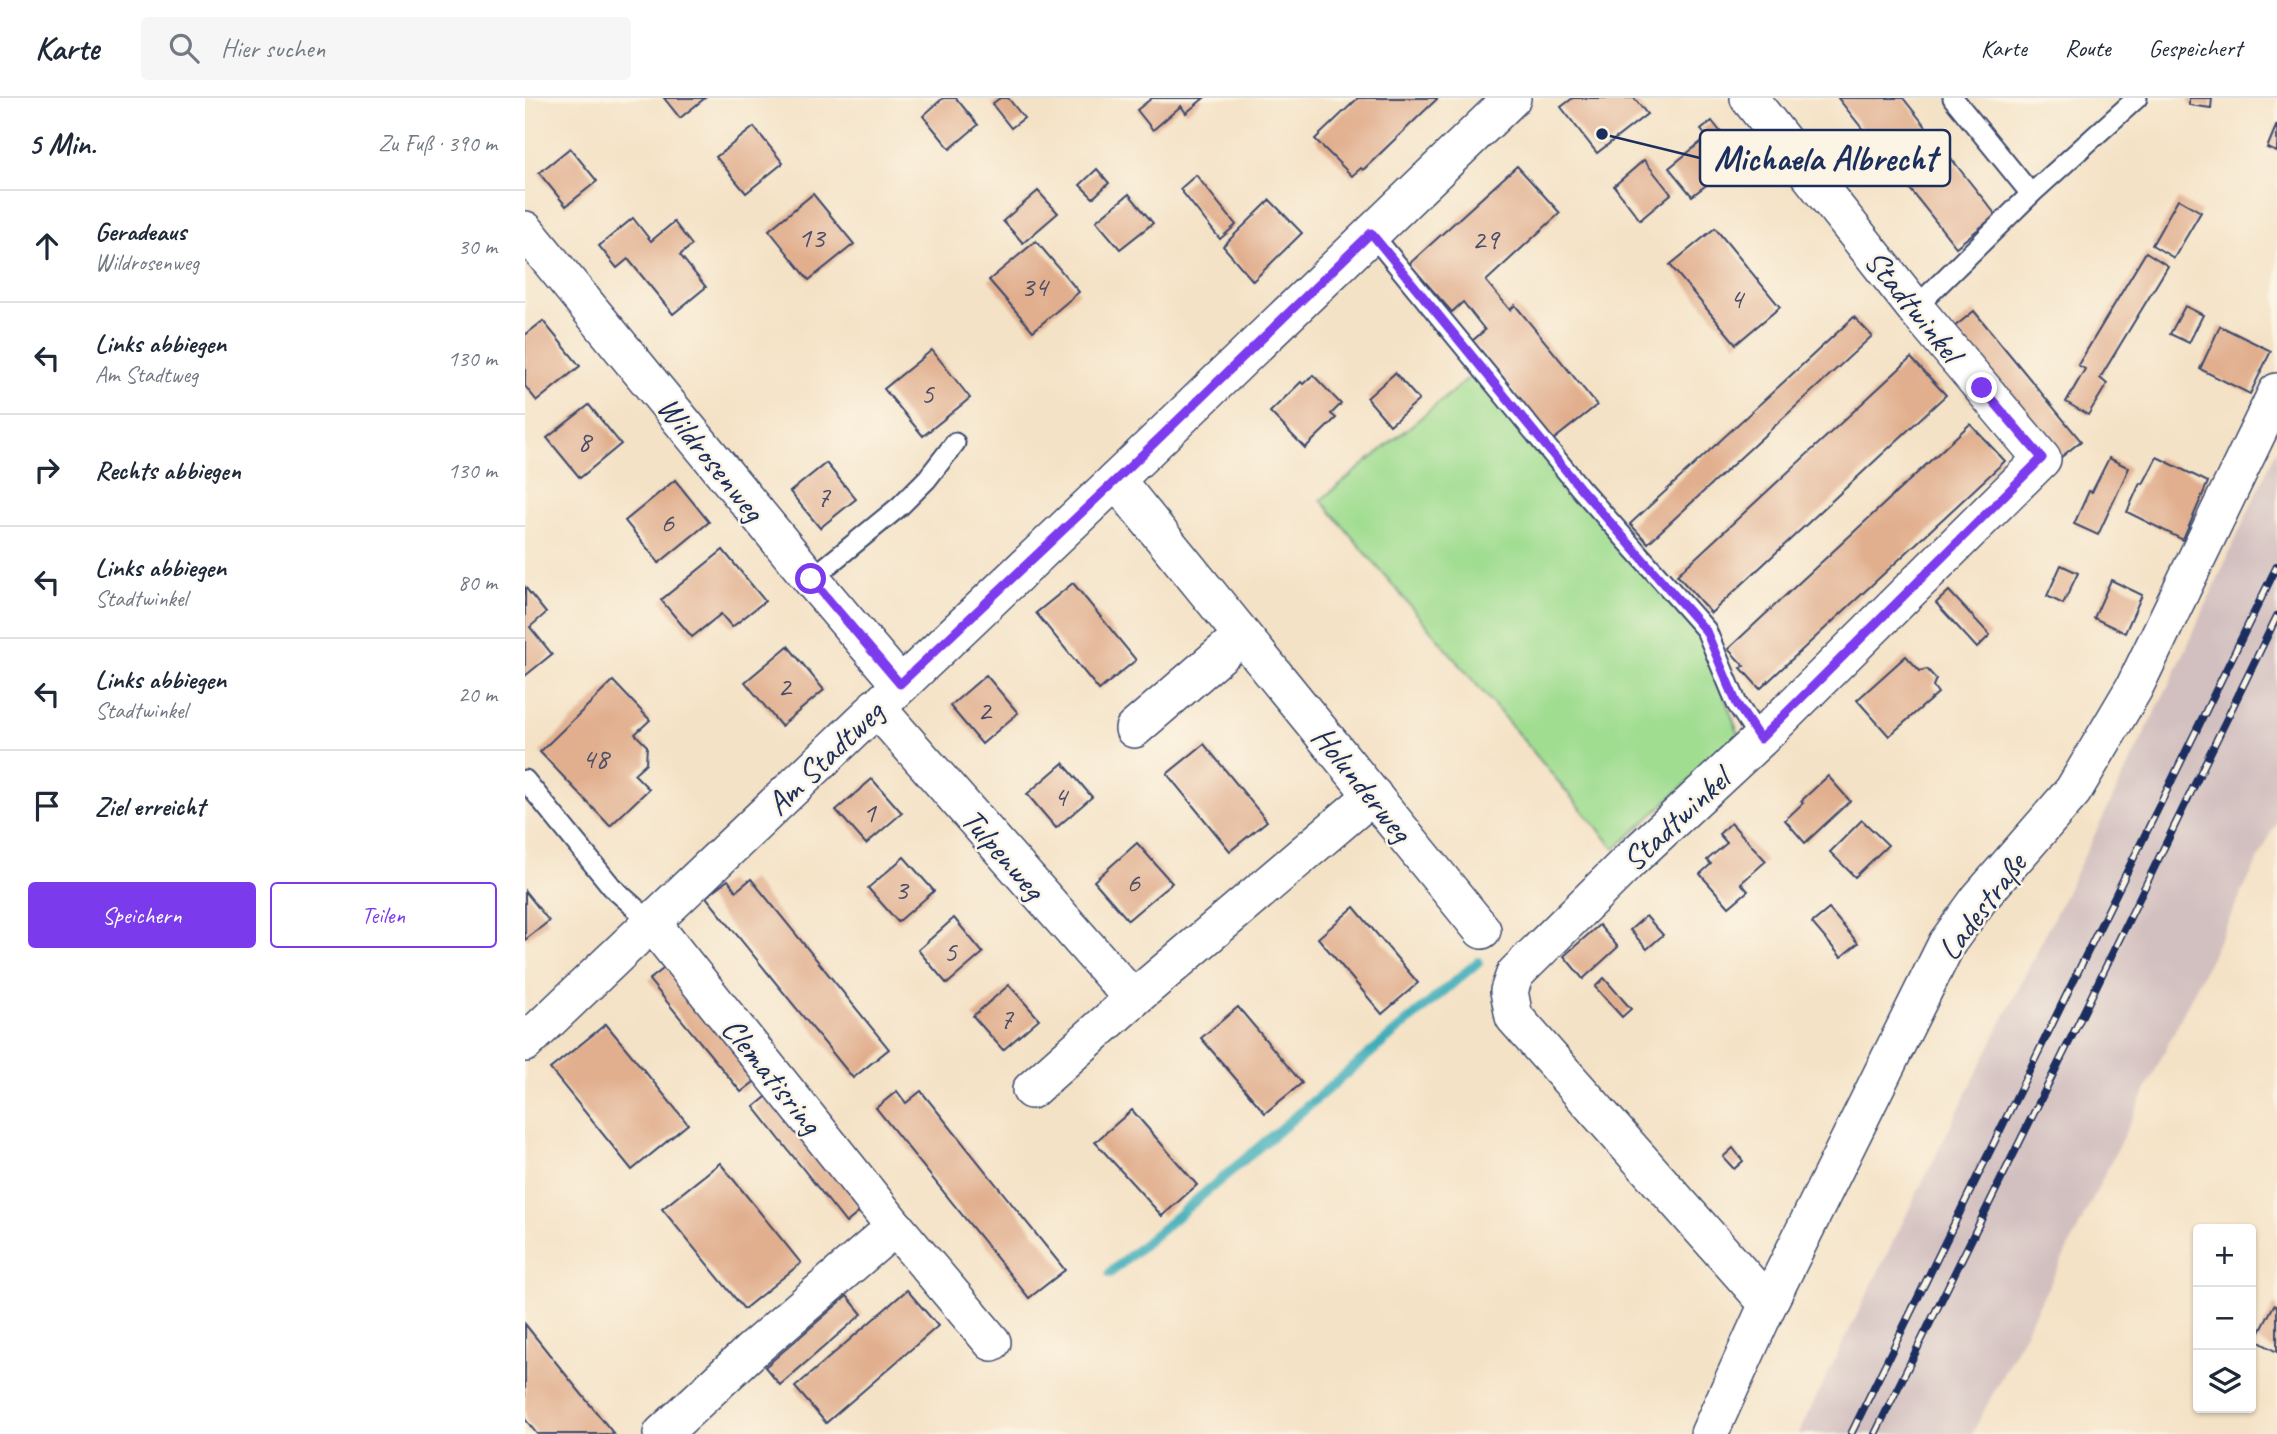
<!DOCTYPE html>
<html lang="de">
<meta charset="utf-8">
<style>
:root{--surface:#fff;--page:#f6f6f7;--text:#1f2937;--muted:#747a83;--line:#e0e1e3;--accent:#7c3aed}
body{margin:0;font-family:Caveat,sans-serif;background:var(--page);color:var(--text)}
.controls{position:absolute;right:21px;bottom:21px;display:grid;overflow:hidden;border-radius:7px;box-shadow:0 2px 5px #0004}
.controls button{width:63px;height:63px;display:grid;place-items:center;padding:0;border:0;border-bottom:2px solid var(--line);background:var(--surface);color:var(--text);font:35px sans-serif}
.stop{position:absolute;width:21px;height:21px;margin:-16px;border:5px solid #7c3aed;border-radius:50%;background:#fff}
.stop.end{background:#7c3aed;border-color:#fff;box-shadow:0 2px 7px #0008}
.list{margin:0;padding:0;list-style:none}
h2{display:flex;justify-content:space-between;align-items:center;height:91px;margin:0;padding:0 28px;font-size:30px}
h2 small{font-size:23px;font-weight:400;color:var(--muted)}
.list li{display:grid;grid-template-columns:46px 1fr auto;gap:21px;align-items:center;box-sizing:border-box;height:112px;padding:0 28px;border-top:2px solid var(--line)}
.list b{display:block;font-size:26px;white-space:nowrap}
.list p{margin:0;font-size:23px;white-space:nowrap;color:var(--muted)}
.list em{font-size:23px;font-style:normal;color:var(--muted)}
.actions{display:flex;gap:14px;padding:21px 28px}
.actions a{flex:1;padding:16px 0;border:2px solid var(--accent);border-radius:7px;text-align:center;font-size:24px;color:var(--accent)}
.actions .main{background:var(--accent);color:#fff}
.icon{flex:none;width:38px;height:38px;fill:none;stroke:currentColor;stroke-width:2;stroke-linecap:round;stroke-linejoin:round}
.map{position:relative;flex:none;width:1752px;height:1336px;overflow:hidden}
header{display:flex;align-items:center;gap:42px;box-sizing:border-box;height:98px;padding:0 35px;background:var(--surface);border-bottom:2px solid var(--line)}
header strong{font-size:33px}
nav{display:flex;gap:38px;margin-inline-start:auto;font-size:24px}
.search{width:490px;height:63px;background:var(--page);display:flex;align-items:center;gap:18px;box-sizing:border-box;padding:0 24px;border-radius:7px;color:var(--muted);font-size:26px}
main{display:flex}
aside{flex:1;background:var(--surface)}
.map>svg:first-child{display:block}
</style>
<header>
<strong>Karte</strong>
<div class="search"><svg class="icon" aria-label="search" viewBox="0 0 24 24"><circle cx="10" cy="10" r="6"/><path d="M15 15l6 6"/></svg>Hier suchen</div>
<nav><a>Karte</a><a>Route</a><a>Gespeichert</a></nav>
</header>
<main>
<aside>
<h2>5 Min.<small>Zu Fuß · 390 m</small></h2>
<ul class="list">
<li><svg class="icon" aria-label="ahead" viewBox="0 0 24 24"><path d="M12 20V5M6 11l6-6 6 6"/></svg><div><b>Geradeaus</b><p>Wildrosenweg</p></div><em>30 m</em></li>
<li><svg class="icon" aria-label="left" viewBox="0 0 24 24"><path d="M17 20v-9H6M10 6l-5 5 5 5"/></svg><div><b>Links abbiegen</b><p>Am Stadtweg</p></div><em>130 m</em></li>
<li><svg class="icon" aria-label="right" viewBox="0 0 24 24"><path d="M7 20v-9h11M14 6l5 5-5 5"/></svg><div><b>Rechts abbiegen</b></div><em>130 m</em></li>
<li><svg class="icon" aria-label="left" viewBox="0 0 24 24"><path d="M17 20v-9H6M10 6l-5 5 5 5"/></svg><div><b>Links abbiegen</b><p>Stadtwinkel</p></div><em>80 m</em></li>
<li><svg class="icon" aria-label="left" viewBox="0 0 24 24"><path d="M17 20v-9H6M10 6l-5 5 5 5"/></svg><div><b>Links abbiegen</b><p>Stadtwinkel</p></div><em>20 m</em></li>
<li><svg class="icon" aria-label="arrive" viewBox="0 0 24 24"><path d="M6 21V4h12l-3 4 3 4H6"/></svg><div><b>Ziel erreicht</b></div></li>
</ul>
<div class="actions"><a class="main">Speichern</a><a>Teilen</a></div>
</aside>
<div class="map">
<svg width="1752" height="1336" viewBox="0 0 1752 1336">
<rect width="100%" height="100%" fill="#fcf5e5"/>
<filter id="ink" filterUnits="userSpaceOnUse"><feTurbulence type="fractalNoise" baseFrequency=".0143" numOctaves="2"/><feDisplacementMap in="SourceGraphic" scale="14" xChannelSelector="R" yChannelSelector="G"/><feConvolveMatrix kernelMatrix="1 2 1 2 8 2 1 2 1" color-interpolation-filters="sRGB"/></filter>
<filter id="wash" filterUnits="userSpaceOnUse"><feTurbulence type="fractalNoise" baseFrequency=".00686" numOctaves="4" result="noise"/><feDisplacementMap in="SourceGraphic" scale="28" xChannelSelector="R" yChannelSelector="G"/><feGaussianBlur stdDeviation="1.57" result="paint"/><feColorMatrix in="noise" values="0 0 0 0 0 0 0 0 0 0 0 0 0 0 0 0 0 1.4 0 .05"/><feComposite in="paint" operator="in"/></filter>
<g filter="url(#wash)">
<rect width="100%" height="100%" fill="#f4e2c6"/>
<polygon fill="#d2bfbf" points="1752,350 1752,723 1547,1143 1447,1336 1273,1336 1654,566"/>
<polygon fill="#a0dd91" stroke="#5e8678" stroke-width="2" points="956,270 1173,531 1214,637 1090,751 796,402"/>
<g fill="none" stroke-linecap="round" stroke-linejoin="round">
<polyline stroke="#3dadba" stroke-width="10" points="585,1175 953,864"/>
</g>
<g id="blocks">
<g fill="#e1af8e">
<polygon points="139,0 180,0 155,20"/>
<polygon points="418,0 431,0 453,27 425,51 398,18"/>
<polygon points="475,0 483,0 499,20 486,30 467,6"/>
<polygon points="627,0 679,0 661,15 656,8 628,32 612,12"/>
<polygon points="833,0 913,0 838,72 836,70 827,78 790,41"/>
<polygon points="1048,0 1109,0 1122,16 1072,55 1036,9"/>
<polygon points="1313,0 1378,0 1471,117 1431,149"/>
<polygon points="1664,0 1687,0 1686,10 1664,7"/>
<polygon points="1187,23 1216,60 1167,98 1144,70 1182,39 1176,32"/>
<polygon points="1752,26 1752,54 1742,50"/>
<polygon points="229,29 258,65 221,95 191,59"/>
<polygon points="45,50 72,83 41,108 14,75"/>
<polygon points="1119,62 1146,96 1115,122 1089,88"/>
<polygon points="992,68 1035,115 961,183 985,212 990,207 1072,307 1028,342 947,243 960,232 938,204 927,214 884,166"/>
<polygon points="572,71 584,85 568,100 555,87"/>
<polygon points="671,77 711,127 695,141 655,91"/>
<polygon points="513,93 533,115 498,145 478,123"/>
<polygon points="288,96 329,146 284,182 244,132"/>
<polygon points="604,96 628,125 595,151 571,123"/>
<polygon points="1653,101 1676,114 1649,160 1627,147"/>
<polygon points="745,102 777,135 728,183 698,148"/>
<polygon points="108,120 126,143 149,124 167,147 155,157 181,189 148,216 103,161 92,170 74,148"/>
<polygon points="1190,130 1255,209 1211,246 1145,167"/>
<polygon points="511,143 554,194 508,233 464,182"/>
<polygon points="1621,154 1643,168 1575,280 1582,286 1563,317 1541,304 1560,271 1553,267"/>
<polygon points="1660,208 1678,217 1664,245 1645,236"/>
<polygon points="1449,213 1556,343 1535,360 1428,230"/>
<polygon points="1329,219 1347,238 1123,445 1105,426"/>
<polygon points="18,223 55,268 12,303 0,288 0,237"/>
<polygon points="1695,228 1746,253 1725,296 1675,271"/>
<polygon points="407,252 445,300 398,338 359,291"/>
<polygon points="1386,260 1421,297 1186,515 1152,477"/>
<polygon points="870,275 894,302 865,327 842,300"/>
<polygon points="788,277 816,306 806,316 811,320 780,350 745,314 776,284 778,286"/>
<polygon points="64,307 96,346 55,380 22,340"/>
<polygon points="1445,326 1480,363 1235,591 1216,570 1219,568 1203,551"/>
<polygon points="1632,359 1683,384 1658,442 1602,414 1615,385 1618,386"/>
<polygon points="1584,360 1604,370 1573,437 1549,426 1564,393 1567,394"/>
<polygon points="301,365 331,401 295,430 265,394"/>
<polygon points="150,382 184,424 134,465 100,423"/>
<polygon points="198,452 240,503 207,529 196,516 167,539 136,502"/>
<polygon points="1536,467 1553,475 1538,506 1522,498"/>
<polygon points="1586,482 1617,497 1600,535 1569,520"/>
<polygon points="548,485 611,562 574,592 511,515"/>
<polygon points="0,489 21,515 5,529 27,556 0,578"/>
<polygon points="1424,493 1465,537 1452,550 1411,505"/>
<polygon points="263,548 299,592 256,628 220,584"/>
<polygon points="1381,558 1395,573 1402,571 1411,581 1408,588 1413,595 1364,638 1332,602"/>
<polygon points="461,577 493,615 457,646 425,608"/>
<polygon points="88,583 125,622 110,636 122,648 121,665 109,676 124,691 85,728 15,654"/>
<polygon points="679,646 742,723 705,753 642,676"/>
<polygon points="538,665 567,699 531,730 502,696"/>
<polygon points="1303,678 1325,703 1280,745 1260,722 1278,705 1276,703"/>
<polygon points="347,681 377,715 341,746 311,712"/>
<polygon points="1337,722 1363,747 1330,779 1305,754"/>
<polygon points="1206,725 1241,763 1216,785 1223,793 1204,809 1175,776 1186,766 1182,762 1202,745 1194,736"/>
<polygon points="612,745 647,785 603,822 569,783"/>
<polygon points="379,759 409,793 373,824 343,790"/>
<polygon points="226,781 364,951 328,980 181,799 203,782 211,793"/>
<polygon points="0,793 24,823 0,842"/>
<polygon points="829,809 893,885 857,916 793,840"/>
<polygon points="1304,811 1333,845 1316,859 1287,825"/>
<polygon points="1121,818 1138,837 1122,851 1105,832"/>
<polygon points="429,820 458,855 422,886 393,852"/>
<polygon points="1074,827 1093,849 1058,881 1039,858"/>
<polygon points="142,868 234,980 216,994 124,882"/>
<polygon points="1079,880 1106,911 1097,919 1070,889"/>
<polygon points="484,887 514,921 478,952 448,918"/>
<polygon points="713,909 777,985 740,1015 676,940"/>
<polygon points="81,926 163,1026 107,1072 25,971"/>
<polygon points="372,993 381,1005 396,993 540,1172 504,1200 351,1010"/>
<polygon points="246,995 338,1111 321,1125 229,1009"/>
<polygon points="607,1012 672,1087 637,1118 570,1044"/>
<polygon points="1208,1050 1218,1063 1209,1071 1198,1059"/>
<polygon points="195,1065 276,1165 219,1211 137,1111"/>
<polygon points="382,1192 413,1228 301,1325 270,1289"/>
<polygon points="322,1198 337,1216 255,1287 240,1269"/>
<polygon points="1749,1207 1752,1208 1752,1254 1731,1242"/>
<polygon points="0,1226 37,1272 89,1336 12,1336 0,1321"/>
</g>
</g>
</g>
<g filter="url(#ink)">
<use href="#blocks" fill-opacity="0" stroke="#3c4a6e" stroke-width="2"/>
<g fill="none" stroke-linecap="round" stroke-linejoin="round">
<defs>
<g id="service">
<polyline points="1428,0 1506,96"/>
<polyline points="846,135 1056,391 1181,532 1212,606 1235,641"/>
<polyline points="1390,210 1506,96 1612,0"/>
<polyline points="286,481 375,408 402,381 430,345"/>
<polyline points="0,682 87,789 126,824"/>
</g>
<g id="minor">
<polyline points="1224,0 1390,210 1517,361 1235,641 1103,764 990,876 984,893 989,919 1243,1206"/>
<polyline points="0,132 286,481 375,586"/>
<polyline points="591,382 957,832"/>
<polyline points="351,609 608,901 848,697"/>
<polyline points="609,631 717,538"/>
<polyline points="126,824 370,1129 226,1253 137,1336"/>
<polyline points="0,945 591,382 987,0"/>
<polyline points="506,992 608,901"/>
<polyline points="370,1129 467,1244"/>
<polyline points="1184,1336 1243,1206 1422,845 1454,801 1548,693 1609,590 1752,294"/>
</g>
</defs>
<use href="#service" stroke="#3c4a6e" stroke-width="23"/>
<use href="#minor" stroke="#3c4a6e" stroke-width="40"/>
<use href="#service" stroke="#fff" stroke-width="19"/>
<use href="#minor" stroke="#fff" stroke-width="37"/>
<defs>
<g id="rail">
<polyline points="1326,1336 1752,468"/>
<polyline points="1350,1336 1547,938 1752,518"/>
</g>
</defs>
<use href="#rail" stroke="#1b2f5e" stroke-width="8"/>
<use href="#rail" stroke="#fcf5e5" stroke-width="5" stroke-dasharray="16" stroke-linecap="butt"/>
</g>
</g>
<g fill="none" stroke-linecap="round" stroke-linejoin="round" filter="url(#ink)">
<polyline stroke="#7c3aed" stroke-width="9" points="286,481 375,586 591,382 846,135 1056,391 1181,533 1212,606 1235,641 1517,360 1457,290"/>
</g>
<g text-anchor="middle" stroke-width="5" stroke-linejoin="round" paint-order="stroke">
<g font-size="30" fill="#4c4f6a">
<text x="286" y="149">13</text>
<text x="960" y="151">29</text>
<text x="509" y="198">34</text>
<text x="1211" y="210">4</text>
<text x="402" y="305">5</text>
<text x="59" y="353">8</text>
<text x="298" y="408">7</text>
<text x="142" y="434">6</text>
<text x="259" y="598">2</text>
<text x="459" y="622">2</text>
<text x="70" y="670">48</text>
<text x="535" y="708">4</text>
<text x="344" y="724">1</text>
<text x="608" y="794">6</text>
<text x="376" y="801">3</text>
<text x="425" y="863">5</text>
<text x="481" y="930">7</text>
</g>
<g font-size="33" fill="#1b2f5e" stroke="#fcf5e5">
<text transform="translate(1389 207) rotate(51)" y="12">Stadtwinkel</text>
<text transform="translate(187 360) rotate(51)" y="12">Wildrosenweg</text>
<text transform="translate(299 659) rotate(-44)" y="12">Am Stadtweg</text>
<text transform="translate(838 685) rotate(51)" y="12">Holunderweg</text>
<text transform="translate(1150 721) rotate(-43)" y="12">Stadtwinkel</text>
<text transform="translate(479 755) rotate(49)" y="12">Tulpenweg</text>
<text transform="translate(1456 808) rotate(-53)" y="12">Ladestraße</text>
<text transform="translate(248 977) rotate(51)" y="12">Clematisring</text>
</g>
</g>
<path fill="none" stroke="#1b2f5e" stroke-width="2.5" d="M1077 36L1175 60"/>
<circle fill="#1b2f5e" stroke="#fcf5e5" stroke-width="2.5" cx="1077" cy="36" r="7"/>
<rect fill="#fcf5e5" stroke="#1b2f5e" stroke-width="2.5" x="1175" y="32" width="250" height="56" rx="7"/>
<g font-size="35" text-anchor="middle" font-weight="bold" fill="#1b2f5e">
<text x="1300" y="72">Michaela Albrecht</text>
</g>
</svg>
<div class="controls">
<button>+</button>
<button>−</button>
<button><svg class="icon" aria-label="layers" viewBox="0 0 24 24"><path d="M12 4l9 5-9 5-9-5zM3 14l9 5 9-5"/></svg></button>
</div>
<div class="stop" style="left:286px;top:481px"></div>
<div class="stop end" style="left:1457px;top:290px"></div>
</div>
</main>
